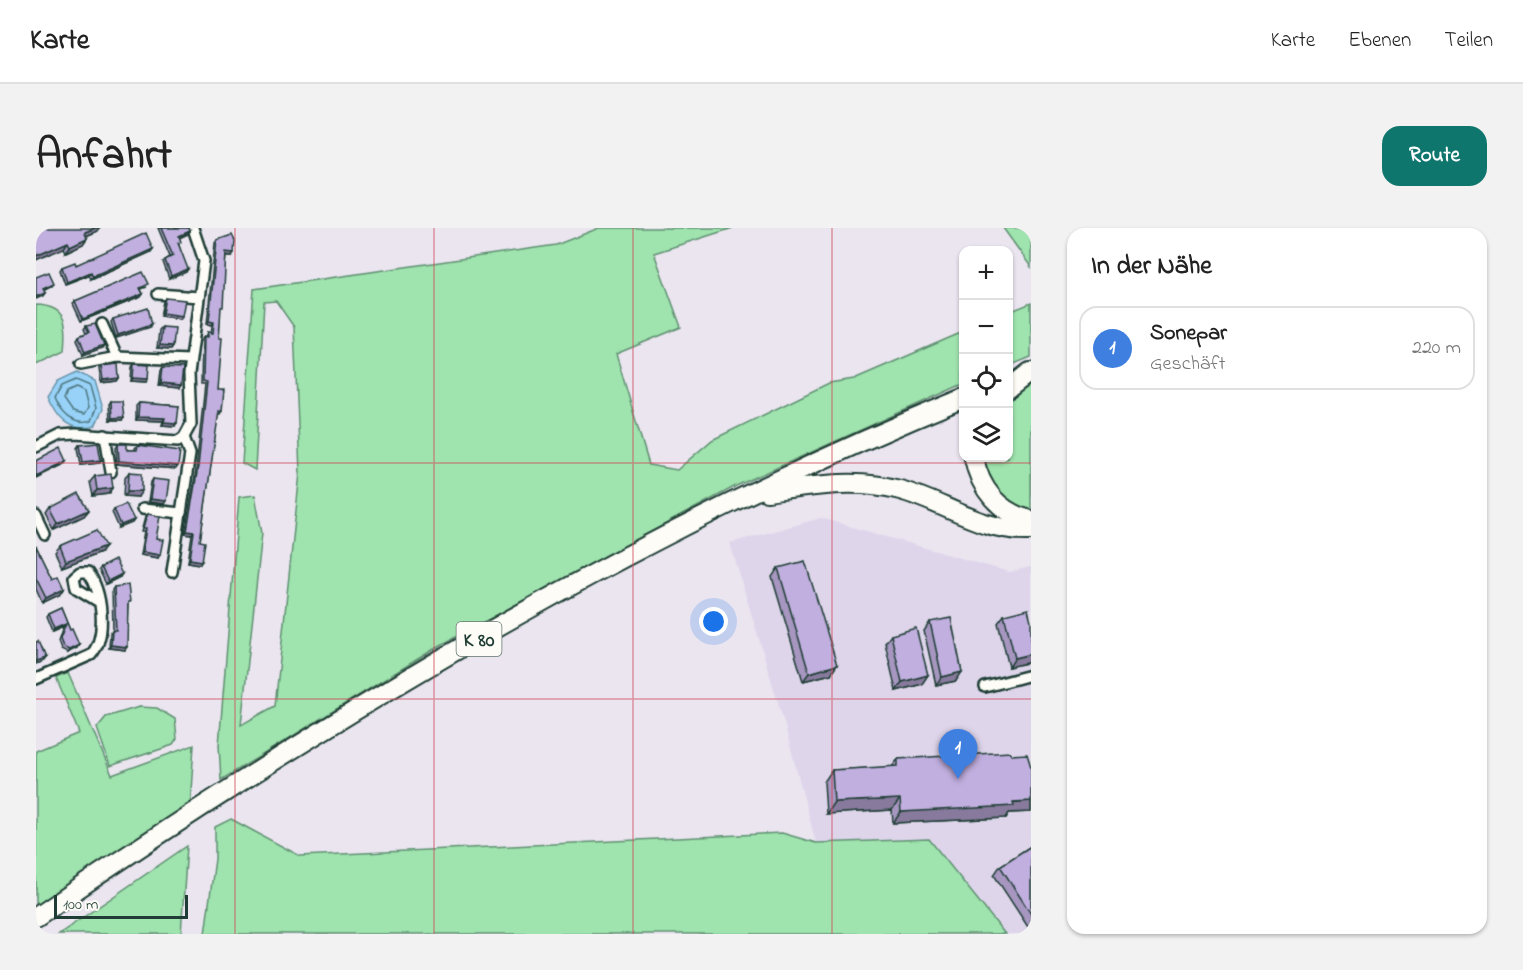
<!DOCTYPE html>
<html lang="de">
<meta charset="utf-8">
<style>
:root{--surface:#fff;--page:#f2f2f2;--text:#222;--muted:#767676;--line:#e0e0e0;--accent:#0f766e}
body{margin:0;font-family:"Indie Flower",sans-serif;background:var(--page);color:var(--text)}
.controls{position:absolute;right:18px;top:18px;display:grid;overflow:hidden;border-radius:12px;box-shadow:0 2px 4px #0004}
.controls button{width:54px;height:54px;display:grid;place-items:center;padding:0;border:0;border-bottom:2px solid var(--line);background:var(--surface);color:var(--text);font:30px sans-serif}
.scale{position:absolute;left:18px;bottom:15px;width:134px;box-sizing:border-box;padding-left:6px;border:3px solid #1f3d34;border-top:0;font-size:16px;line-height:21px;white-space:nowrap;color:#1f3d34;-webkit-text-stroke:4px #fdfcf7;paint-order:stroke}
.you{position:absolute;left:678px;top:394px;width:21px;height:21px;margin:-15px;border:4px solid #fff;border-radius:50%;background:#1a73e8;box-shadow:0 0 0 9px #1a73e833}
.badge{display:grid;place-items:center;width:39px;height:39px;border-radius:50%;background:var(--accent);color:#fff;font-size:20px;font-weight:700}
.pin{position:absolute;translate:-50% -50px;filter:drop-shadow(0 2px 3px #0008)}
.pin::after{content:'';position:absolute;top:32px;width:21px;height:18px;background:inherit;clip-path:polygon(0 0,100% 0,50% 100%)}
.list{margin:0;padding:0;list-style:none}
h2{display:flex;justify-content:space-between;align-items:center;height:78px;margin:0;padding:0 24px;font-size:26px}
h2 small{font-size:20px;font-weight:400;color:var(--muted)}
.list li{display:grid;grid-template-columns:39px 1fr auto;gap:18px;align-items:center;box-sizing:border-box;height:84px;margin:0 12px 12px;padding:0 12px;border:2px solid var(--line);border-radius:18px}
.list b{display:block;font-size:22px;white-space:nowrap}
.list p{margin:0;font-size:20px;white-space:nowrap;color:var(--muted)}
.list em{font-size:20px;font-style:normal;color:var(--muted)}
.icon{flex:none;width:33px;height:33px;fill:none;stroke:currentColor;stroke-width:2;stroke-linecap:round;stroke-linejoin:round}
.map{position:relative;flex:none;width:995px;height:706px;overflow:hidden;border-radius:18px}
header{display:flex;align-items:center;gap:36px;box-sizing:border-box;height:84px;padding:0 30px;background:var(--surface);border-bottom:2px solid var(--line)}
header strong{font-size:28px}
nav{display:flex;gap:33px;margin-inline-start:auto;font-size:21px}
.intro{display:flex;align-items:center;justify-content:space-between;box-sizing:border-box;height:144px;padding:0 36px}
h1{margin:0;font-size:42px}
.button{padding:15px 27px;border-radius:18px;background:var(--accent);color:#fff;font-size:21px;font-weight:700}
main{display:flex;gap:36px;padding:0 36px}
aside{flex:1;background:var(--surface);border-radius:18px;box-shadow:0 2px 4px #0004}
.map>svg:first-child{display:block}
</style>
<header>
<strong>Karte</strong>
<nav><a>Karte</a><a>Ebenen</a><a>Teilen</a></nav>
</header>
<div class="intro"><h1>Anfahrt</h1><a class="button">Route</a></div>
<main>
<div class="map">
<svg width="995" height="706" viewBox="0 0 995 706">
<rect width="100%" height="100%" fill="#ebe5f0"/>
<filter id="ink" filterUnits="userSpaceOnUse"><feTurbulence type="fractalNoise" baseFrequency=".0167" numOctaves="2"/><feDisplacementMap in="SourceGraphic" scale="12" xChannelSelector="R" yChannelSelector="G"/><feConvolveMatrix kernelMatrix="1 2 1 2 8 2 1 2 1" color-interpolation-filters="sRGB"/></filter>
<g filter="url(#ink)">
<polygon fill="#ded5eb" points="785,290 973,344 995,339 995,706 969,706 893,611 780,615 747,491 694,315"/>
<g fill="#9fe3ae" stroke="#5f9071" stroke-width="1.5">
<polygon points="563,0 697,0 618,25 645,99 580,126 613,237 641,242 676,212 793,155 818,151 927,104 927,156 700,258 403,418 185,552 183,517 203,269 219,267 226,305 205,497 239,478 264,245 258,99 240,73 228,74 219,242 206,235 218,61 520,17"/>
<polygon points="967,0 995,0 995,39"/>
<polygon points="995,75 995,129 973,138 973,84"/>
<path d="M0,77C32,78 31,97 29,123L0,137Z"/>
<polygon points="995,157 995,288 955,263 944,230 972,230 973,168"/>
<polygon points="32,445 76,547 158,517 154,579 0,682 0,523 43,505 20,450"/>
<polygon points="103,479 121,480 139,491 141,511 137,517 74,538 61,500 70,489"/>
<polygon points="195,591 264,628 746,605 780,615 893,611 969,706 169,706 179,631 179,599"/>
<polygon points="151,618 145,706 23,706"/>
</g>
<path fill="#98d2f8" stroke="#6896aa" stroke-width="1.5" d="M41,144L59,153L67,181L59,198C33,205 22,191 12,169L22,153Z"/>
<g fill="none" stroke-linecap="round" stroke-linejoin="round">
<g stroke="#4f7982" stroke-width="1.5">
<path d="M40,152L54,158L60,180L55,193C38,199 25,185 19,170L26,158Z"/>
<polygon points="40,160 48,164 52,180 48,187 37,184 28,171 31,164"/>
</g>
<defs>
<g id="street">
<polyline points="122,66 163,69"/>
<polyline points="66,96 81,129"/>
<polyline points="45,136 81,129 154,132"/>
<polyline points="69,207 75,244"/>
<polyline points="0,219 24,207 40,206 142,213 148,209"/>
<polyline points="106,281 145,285"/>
<polyline points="0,288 9,307"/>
<polyline points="136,344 154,226 148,209 155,196 153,146 168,33 157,0"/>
<path d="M0,451L55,427C72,408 66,363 52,344H44L38,349L40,360L63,374"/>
<polyline points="949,459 995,447"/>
</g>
<g id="highway">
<polyline points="972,161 994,144"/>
<path d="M938,230C944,261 963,285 995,292"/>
<path d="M731,264C776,258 820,250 864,262C910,275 946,304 995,302"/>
<path d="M0,689C292,490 599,304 928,170"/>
</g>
</defs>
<use href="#street" stroke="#1f3d34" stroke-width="14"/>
<use href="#highway" stroke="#1f3d34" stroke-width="22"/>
<use href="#street" stroke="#fdfcf7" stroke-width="9"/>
<use href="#highway" stroke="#fdfcf7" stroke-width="18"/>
</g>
<g fill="#a696c0" stroke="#1f3d34" stroke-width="1.5">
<polygon points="122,0 153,0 154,3 152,6 143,10 143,17 150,44 133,51 127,34 129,32 134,29"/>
<polygon points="0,3 62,3 50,8 51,10 47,16 30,24 28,20"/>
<polygon points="181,12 196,28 190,28 184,82 182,162 186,183 184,186 182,186 164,313 164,336 152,334 156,307 149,306 160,242 169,156 165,156 166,111 168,108 170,109 172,104 175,105 176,97 171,96 179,15"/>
<polygon points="115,24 55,51 53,47 29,56 24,42 26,39"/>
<polygon points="111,59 105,61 107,66 105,69 45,93 37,76 39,73"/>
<polygon points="130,70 144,91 125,88 128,73"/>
<polygon points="77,91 114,99 80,110 75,94"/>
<polygon points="50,98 68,117 66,120 47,127 41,111 43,108 50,105 48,101"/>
<polygon points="126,99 137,118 135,121 121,120 123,102"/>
<polygon points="98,136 112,151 110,154 95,153 96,139"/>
<polygon points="65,138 83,150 81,153 65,155 63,141"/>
<polygon points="127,139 145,157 143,160 123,158 125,142"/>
<polygon points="75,173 86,192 74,192 73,176"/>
<polygon points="103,175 143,178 139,198 126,197 127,193 100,192 100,178"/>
<polygon points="82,216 91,222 99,222 99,220 102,217 140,241 81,236 80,219"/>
<polygon points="44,217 65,232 63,235 45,237 42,220"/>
<polygon points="93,244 102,269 88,268 89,250"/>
<polygon points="59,248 77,260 73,266 57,268 54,254"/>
<polygon points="117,251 128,276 112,274 115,254"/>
<polygon points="14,281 53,282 48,288 18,302 10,287"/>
<polygon points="78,281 98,292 96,295 83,300 76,284"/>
<polygon points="111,286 120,311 122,330 104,327 108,304 105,304 109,289"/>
<polygon points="0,318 16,351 28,361 25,366 6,375 0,361"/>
<polygon points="24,318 65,324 26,339 19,324"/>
<polygon points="65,339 84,349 70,356 63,342"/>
<polygon points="742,340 795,446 767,453 736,349"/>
<polygon points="78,359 92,377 89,422 73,420 74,405 76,402 77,402 76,362"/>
<polygon points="25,380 41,420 31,425 25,422 22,414 27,399 16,404 10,389 12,386"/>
<polygon points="968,387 995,434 973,439 962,395"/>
<polygon points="894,394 920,453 900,457 888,403"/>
<polygon points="855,407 886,456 860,463 849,415"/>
<polygon points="975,527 995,539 995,584 973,585 970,590 857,595 856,582 790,586 788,554 796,542 856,539 862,531"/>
<polygon points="995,618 995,701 994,702 958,647 964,638"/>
</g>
<g fill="#877a9c" stroke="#1f3d34" stroke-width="1.5">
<polygon points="59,0 64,0 62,3 45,10 49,4"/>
<polygon points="154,3 152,6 141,11 143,8"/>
<polygon points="51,10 47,16 30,24 34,18"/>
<polygon points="32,14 28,20 0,32 0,28"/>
<polygon points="117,21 115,24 55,51 57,48"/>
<polygon points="190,24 198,25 196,28 188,27"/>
<polygon points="152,41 150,44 133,51 135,48"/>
<polygon points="55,44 53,47 29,56 31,54"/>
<polygon points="18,55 15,58 5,63 7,60"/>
<polygon points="9,65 7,68 0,71 0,69"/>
<polygon points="107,66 105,69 45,93 47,91"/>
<polygon points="127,85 146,88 144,91 125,88"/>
<polygon points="173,93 178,94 176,97 171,96"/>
<polygon points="116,96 114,99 80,110 82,107"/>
<polygon points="68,117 66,120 47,127 49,124"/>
<polygon points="124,117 137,118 135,121 121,120"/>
<polygon points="83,150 81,153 65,155 67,152"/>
<polygon points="97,150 112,151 110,154 95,153"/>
<polygon points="125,155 145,157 143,160 123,158"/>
<polygon points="88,189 86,192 74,192 76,190"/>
<polygon points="102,189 129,190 127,193 100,192"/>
<polygon points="128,194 141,195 139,198 126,197"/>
<polygon points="65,232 63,235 45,237 47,234"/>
<polygon points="31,233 29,236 0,250 0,248"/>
<polygon points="83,233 142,238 140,241 81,236"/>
<polygon points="77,260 73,266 57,268 61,262"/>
<polygon points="92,263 106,263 102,269 88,268"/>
<polygon points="114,271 130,273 128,276 112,274"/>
<polygon points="53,282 48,288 18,302 22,296"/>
<polygon points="98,292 96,295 83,300 85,297"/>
<polygon points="151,303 158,304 156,307 149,306"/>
<polygon points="70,318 65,324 26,339 30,333"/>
<polygon points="106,324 124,327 122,330 104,327"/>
<polygon points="154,331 166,333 164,336 152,334"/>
<polygon points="86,346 84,349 70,356 72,353"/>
<polygon points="28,361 25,366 6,375 10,370"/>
<polygon points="30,396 27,399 16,404 18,401"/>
<polygon points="43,417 41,420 31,425 33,422"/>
<polygon points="75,417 91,419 89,422 73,420"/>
<polygon points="995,426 995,434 973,439 979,430"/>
<polygon points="9,430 7,433 0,436 0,433"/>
<polygon points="801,437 795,446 767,453 773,445"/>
<polygon points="926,444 920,453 900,457 906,449"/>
<polygon points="892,447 886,456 860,463 866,454"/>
<polygon points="864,571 856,582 790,586 798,574"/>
<polygon points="995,573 995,584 973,585 970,590 857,595 865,584"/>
</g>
<g fill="#c1afdf" stroke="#1f3d34" stroke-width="1.5">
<polygon points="6,0 59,0 49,4 51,10 34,18 32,14 0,28 0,3"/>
<polygon points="125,0 153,0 154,3 143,8 145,14 142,15 152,41 135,48 129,32 137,28"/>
<polygon points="110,5 117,21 57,48 55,44 31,54 26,39 39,34 40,37"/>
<polygon points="196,7 199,13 198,25 190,24 187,79 185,79 183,110 186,110 182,162 188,162 186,183 183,183 164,313 169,314 166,333 154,331 158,304 151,303 162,239 171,154 167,153 168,108 172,109 172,104 177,105 178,94 173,93 181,12"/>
<polygon points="13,44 18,55 7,60 9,65 0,69 0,49"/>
<polygon points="107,44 113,56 104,60 107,66 47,91 39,73"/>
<polygon points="130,70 149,72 146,88 127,85"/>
<polygon points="112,80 116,96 82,107 77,91"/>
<polygon points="59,96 68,117 49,124 43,108 53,104 50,98"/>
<polygon points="126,99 139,100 137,118 124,117"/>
<polygon points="82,136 83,150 67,152 65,138"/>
<polygon points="98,136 113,137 112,151 97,150"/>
<polygon points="127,139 147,140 145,157 125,155"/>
<polygon points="75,173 86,173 88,189 76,190"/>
<polygon points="103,175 143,178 141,195 128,194 129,190 102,189"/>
<polygon points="62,215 65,232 47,234 44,217"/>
<polygon points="82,216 91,216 91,222 101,222 102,217 144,223 142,238 83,233"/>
<polygon points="25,220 31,233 0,248 0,233"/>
<polygon points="93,244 106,245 106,263 92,263"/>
<polygon points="75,246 77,260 61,262 59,248"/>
<polygon points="117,251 133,253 130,273 114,271"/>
<polygon points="43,266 53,282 22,296 14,281"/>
<polygon points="90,276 98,292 85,297 78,281"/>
<polygon points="111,286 124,288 120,311 127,312 124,327 106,324 110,301 107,301"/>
<polygon points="61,302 70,318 30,333 24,318"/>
<polygon points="0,318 16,351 22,348 28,361 10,370 0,350"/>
<polygon points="79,332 86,346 72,353 65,339"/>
<polygon points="769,333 801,437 773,445 742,340"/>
<polygon points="92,357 94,374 92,374 91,419 75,417 76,402 80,402 78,359"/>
<polygon points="25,380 34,402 36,401 43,417 33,422 27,419 24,411 30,396 18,401 12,386"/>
<polygon points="992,381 995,393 995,426 979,430 968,387"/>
<polygon points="915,390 926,444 906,449 894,394"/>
<polygon points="880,400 892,447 866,454 855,407"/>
<polygon points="2,413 9,430 0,433 0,414"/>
<polygon points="974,524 975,527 991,526 995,539 995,573 977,574 978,578 865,584 864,571 798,574 796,542 862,538 862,531"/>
<polygon points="995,618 995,686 964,638"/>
</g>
</g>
<path fill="none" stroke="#d1495b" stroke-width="1.5" stroke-opacity="0.55" d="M199,0V706M398,0V706M597,0V706M796,0V706M0,235H995M0,471H995"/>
<g text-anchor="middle" stroke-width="6" stroke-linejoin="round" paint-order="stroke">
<rect fill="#fdfcf7" stroke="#62766e" stroke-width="1.5" x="420.5" y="394" width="45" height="34" rx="4.5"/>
<g font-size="20" font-weight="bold" fill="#1f3d34">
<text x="443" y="418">K 80</text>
</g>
</g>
</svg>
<div class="controls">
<button>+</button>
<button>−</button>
<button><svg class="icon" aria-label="locate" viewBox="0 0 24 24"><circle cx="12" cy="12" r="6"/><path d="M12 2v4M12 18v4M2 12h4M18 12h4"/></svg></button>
<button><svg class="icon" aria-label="layers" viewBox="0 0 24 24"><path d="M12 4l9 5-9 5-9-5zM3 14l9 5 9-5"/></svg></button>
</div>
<div class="scale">100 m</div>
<div class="you"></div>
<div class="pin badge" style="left:922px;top:551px;background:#3f7fe0">1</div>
</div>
<aside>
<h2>In der Nähe<small></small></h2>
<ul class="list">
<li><span class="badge" style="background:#3f7fe0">1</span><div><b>Sonepar</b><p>Geschäft</p></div><em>220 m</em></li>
</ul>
</aside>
</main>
